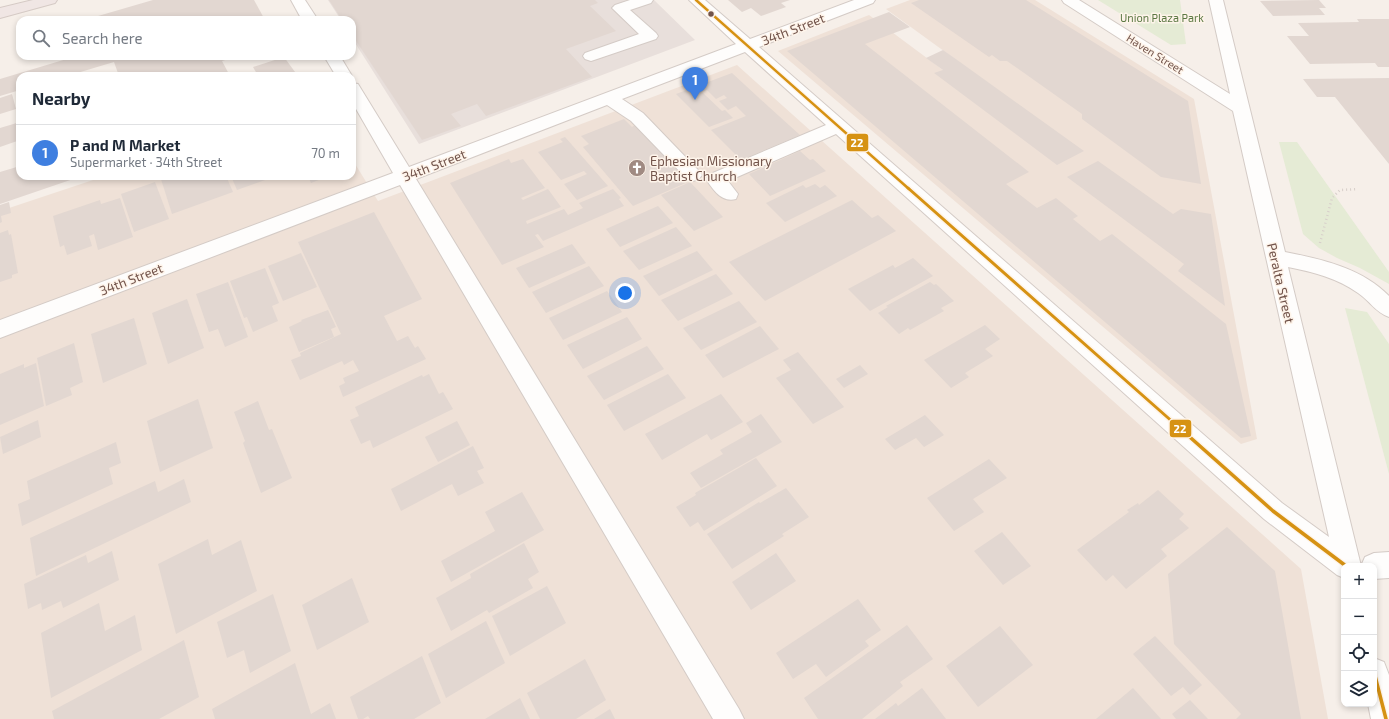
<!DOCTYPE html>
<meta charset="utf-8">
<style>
:root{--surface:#fff;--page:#f2f2f3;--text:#1f2937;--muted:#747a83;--line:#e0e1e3;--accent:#0b8043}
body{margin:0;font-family:"Exo 2",sans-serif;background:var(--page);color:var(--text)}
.controls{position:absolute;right:12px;bottom:12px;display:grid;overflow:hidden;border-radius:8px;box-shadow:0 2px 6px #0003}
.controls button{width:36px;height:36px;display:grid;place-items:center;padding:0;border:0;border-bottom:1px solid var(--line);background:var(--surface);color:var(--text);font:20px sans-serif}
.you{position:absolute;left:625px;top:293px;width:14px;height:14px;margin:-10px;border:3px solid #fff;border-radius:50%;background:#1a73e8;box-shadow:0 0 0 6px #1a73e833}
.badge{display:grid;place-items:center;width:26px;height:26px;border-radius:50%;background:var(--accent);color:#fff;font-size:13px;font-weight:700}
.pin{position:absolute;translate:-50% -33px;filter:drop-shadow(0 1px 2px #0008)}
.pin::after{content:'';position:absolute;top:21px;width:14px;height:12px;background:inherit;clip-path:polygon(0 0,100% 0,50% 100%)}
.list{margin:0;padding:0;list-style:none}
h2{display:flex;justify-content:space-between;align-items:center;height:52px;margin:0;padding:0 16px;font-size:17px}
h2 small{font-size:13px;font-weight:400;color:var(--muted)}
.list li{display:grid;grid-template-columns:26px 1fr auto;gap:12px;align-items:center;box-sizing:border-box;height:56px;padding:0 16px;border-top:1px solid var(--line)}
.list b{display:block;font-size:15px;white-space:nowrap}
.list p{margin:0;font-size:13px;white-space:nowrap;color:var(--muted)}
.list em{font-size:13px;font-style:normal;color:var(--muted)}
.icon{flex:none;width:22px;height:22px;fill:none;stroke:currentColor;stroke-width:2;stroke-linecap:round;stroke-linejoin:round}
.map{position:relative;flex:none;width:1389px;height:719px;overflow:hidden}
.search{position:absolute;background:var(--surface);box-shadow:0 2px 6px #0003;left:16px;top:16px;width:340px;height:44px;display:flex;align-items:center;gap:10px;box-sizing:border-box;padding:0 14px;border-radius:12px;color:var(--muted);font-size:15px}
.panel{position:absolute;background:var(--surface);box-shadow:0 2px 6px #0003;left:16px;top:72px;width:340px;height:108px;border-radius:12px}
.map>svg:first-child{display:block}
</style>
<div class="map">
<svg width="1389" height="719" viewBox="0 0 1389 719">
<rect width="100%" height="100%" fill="#f6efe9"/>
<g fill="#efe1d7">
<polygon points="910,0 1035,0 1194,99 1257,439 1241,444 778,51 869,15 943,70 959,62 886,9"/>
<polygon points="737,65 1301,569 1328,719 0,719 0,211 105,176 352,176 352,159 378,201"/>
</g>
<polygon fill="#e8dfdb" points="328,0 654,0 695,40 419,144 352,38 352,20 341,20"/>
<g fill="#e5ebd5">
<polygon points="1098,0 1180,0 1186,44 1171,45"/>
<polygon points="1279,142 1297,142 1389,272 1389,284 1360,268 1337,258 1319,248 1303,234"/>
<polygon points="1345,308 1367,312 1389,344 1389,474"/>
</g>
<g fill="#e2d7d1">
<polygon points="153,0 254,0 265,20 100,20 98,16"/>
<polygon points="329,0 595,0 598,3 590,6 616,31 566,49 592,77 486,116 477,104 451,114 461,126 422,140 352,35 352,20 342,20"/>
<polygon points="728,0 790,0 781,3 786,7 761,16 751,8 742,12"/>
<polygon points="919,0 1026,0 1188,101 1201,184 1161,177 1082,119 1082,114 1007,61 1000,61 992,55 989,57 911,3"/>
<polygon points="1319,0 1326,8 1319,8 1325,15 1273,16 1260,1"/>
<polygon points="889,12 910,27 865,44 1029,172 1006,184 1037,208 1056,198 1078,216 1073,219 1100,241 1112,234 1226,324 1251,436 1241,438 787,51"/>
<polygon points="1357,19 1389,19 1389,67 1378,67 1375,63 1310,64 1287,36 1309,36 1298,23 1359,22"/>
<polygon points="943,50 960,62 1084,151 1057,165 934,73 943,70 926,58"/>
<polygon points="69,56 238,56 222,61 230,76 119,76 114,62 67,76 20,76 20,90 0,96 0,79 70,58"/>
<polygon points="284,57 298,76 261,76 257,74 253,67"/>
<polygon points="732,73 769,107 800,135 741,160 711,130 746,116 736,106 728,110 719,101 727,98 724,95 716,99 707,90 702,92 722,111 725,110 733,118 709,127 676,94"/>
<polygon points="1389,78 1389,164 1335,97 1317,97 1303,79"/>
<polygon points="12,94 16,109 0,114 0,98"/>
<polygon points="624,119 632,127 635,125 688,182 633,206 583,147 589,144 581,136"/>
<polygon points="20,122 20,140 0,147 0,128"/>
<polygon points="565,137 608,186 577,200 564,184 587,174 584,171 561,180 538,152 563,142 560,139"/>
<polygon points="800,151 810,160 813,159 826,171 770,196 749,174"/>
<polygon points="509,159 511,163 523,159 545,188 521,198 523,200 548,189 561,207 526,221 527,224 564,209 568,215 583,208 579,203 613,189 621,198 619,199 624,206 543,241 538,234 535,235 544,247 502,265 450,183"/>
<polygon points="1098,161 1173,214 1181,209 1211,214 1225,306 1178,271 1184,264 1067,177"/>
<polygon points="20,166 20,176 82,176 0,204 0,172"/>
<polygon points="160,176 226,176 233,192 172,214"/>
<polygon points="231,176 276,176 237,190"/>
<polygon points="308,176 329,176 311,183"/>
<polygon points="155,182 169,219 134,232 121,194"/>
<polygon points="690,182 723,217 694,231 661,195"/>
<polygon points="815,184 820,188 825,185 837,196 785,222 766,203 803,185 806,188"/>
<polygon points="120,198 133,237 98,250 94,234 89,236 92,246 67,255 64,245 60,247 53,216 100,200 101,204"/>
<polygon points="852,200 872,218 878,215 896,231 765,301 729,262"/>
<polygon points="9,202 11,213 1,216 2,222 0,223 0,205"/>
<polygon points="658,206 673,223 620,247 606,229"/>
<polygon points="374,212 422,299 384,316 397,341 408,336 415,348 418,346 426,359 343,397 339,386 345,383 343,378 359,371 353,360 344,365 342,361 300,380 291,360 301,356 300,353 341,334 298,242"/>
<polygon points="676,227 692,246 639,270 623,251"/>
<polygon points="8,230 9,235 11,234 18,273 12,275 12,278 0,282 0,233"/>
<polygon points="572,244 586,263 529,288 516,268"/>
<polygon points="697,251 713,270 659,296 643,276"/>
<polygon points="301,253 317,287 283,301 268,266"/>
<polygon points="913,258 933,276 870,311 848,289 893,265 895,268"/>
<polygon points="589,266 604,286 546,313 532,292"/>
<polygon points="265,268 279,303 272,306 278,321 253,332 247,317 244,318 230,281"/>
<polygon points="716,274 733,294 678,321 661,300"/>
<polygon points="228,282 248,337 225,347 218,329 209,332 196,294"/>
<polygon points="930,282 934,285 936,284 954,301 941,308 944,311 910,330 908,328 899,334 878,313 888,307 886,306"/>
<polygon points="607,291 622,312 563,340 549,318"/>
<polygon points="187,299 204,348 168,364 152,313"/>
<polygon points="739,301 757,322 701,350 683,328"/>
<polygon points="328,310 336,327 331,329 334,337 299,352 289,327 302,321 301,320"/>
<polygon points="627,317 642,339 583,369 567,345"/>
<polygon points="134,318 147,364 103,383 91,334"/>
<polygon points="985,325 1000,339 985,349 993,356 965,373 969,377 951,388 924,360"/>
<polygon points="760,326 779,349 723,378 705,355"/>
<polygon points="74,343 83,382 70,388 72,395 46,406 37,358"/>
<polygon points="647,346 664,369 604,400 587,376"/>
<polygon points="798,352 844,407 813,424 776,378 791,370 783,360"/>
<polygon points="36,363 44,406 0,425 0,374 24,364 24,368"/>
<polygon points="860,365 868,374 844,388 836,379"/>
<polygon points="429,374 439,394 443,392 453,409 373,448 370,440 361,444 350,420 359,416 355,407 422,375 423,377"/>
<polygon points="668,374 686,398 624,431 607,405"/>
<polygon points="721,394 743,422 711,440 707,434 662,460 645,434"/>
<polygon points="198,399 213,448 160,472 147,421"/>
<polygon points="258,401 269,430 272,429 292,478 261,493 243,443 245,441 234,412"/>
<polygon points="761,414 782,442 701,488 690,473 723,454 720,450 752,432 746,423"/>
<polygon points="925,415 944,435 924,447 916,438 895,450 885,439"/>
<polygon points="38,420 41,437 3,454 0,437"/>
<polygon points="457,421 470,445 438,462 425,437"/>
<polygon points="116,442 121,463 109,468 113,484 22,526 18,504 30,499 27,481"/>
<polygon points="473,446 484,468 477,471 484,483 458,496 452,484 401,511 391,489"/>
<polygon points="756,458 777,486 704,531 698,522 690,527 676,507 696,495 695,493"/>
<polygon points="989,459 1007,478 973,499 984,512 954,531 927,498"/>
<polygon points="184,479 191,502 36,576 30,538 155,481 158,492"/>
<polygon points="786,488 809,517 782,534 784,536 732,569 707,534 759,502 760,503"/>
<polygon points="1158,490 1184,514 1179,519 1189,528 1161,549 1167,556 1126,589 1113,575 1106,581 1077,550 1129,512 1127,510 1138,503 1139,505"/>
<polygon points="522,492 544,530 451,582 441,561 495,531 485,512"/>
<polygon points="1227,527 1275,571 1301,719 1236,719 1241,714 1174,644 1168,574"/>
<polygon points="1002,532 1031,566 1003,585 974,551"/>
<polygon points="208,539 212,555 241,540 257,591 176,634 158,564"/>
<polygon points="524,543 539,572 528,579 533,588 489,613 487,610 451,631 436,598 471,578 470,574"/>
<polygon points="112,551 119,580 63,608 61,601 42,610 41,603 28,609 24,584 86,555 88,563"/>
<polygon points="776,553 796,581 751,610 732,582"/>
<polygon points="352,578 369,622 317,650 302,605"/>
<polygon points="547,586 566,623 510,656 492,616"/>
<polygon points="273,594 291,651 250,673 244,650 227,658 217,622"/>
<polygon points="858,599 881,630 865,641 869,646 826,677 816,664 793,679 776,653"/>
<polygon points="99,603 105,631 135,615 142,650 51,698 41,633"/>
<polygon points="486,621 505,663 446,698 428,654"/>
<polygon points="907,625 933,659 900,682 903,686 862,719 818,719 804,698"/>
<polygon points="1000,626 1033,665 978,707 946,666"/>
<polygon points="1155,636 1202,685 1190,695 1183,687 1171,696 1133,654"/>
<polygon points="184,640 199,697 159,719 54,719 52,711"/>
<polygon points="422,656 441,703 414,719 370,719 368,716 363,719 358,719 350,697"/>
<polygon points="585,659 606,700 576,719 540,719 527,693"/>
<polygon points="295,663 311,714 330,703 336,719 215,719 212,709"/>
<polygon points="922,688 946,719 875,719 896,703 898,706"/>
<polygon points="1133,688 1161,719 1096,719"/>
<polygon points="520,698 530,719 485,719"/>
<polygon points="1190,700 1208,719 1176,719 1172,714"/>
<polygon points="610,709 615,719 594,719"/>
</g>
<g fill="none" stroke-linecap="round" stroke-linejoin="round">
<defs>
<g id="minor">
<polygon points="291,0 305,0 318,20 302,20"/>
<polygon points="630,0 653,0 651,3 630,10 656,33 658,36 656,39 597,59 591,61 585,59 583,56 585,53 639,34 612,8 615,5"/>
<path d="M689,0H705L750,39L854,0H875L873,3L759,47L1282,503L1329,537L1233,111L1064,3L1062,0H1079L1230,94L1209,0H1223L1285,252C1321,259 1362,268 1389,296V317C1376,313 1369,300 1358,293C1337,278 1313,272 1288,267L1361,566L1365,557L1374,553L1389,552V578L1374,579V566H1344V578L1337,575L1264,519L836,134L728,181L738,194L736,199C722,203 713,190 706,179L708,175L826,125L745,52L622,99L643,113L699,171L702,175L699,179L693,181L687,179L631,121L607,105L416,179L739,709L744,719H713L400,185L0,338V320L393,173L352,102V83L358,84L409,167L736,44Z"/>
<polygon points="324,56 340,56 352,76 336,76"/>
<polygon points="1374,658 1384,662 1389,675 1389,719 1371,719 1368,704 1374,704"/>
</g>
<polygon id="highway" points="33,0 57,0 55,3 0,18 0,8"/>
</defs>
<use href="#minor" stroke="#d4cbc6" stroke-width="2"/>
<use href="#highway" stroke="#d5cac5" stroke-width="2"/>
<polyline stroke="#d7ceca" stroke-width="2.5" stroke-dasharray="1 3" stroke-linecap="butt" points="1320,243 1332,198 1340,190 1358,189"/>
<use href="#minor" fill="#fefdfc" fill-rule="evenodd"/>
<use href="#highway" fill="#f0e6e4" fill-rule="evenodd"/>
<defs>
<polyline id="bus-1-far2" points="696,0 909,189"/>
<polyline id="bus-1-far1" points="908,188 1175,424"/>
<g id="bus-1">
<polyline points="1174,423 1273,511 1346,566"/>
<polyline points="1374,672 1386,719"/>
</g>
</defs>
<use href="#bus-1-far2" stroke="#fef4ea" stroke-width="5"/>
<use href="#bus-1-far1" stroke="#fef4ea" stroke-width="6"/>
<use href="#bus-1" stroke="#fef4ea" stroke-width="6"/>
<use href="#bus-1-far2" stroke="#d69213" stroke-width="2.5"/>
<use href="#bus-1-far1" stroke="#d69213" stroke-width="3"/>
<use href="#bus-1" stroke="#d69213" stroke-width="3.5"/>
</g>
<defs>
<symbol id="church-disc" viewBox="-11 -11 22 22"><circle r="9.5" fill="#a08a82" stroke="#fef4ea"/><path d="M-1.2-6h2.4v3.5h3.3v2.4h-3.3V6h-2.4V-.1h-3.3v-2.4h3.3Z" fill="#fff"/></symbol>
</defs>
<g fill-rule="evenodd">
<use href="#church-disc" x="627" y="158" width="20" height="20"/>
</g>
<circle fill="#72544b" stroke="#fef4ea" stroke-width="1.5" cx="711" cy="14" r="3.5"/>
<g text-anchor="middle" stroke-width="3" stroke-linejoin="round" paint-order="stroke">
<g font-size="11" fill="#5b7843" stroke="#fef4ea">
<text x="1162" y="22">Union Plaza Park</text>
</g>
<g font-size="11" fill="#72544b" stroke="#fef4ea">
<text transform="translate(1155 54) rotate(32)" y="4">Haven Street</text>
</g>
<g font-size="13" fill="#72544b" stroke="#fef4ea">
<text transform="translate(793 29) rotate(-21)" y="5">34th Street</text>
<text transform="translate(434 165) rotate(-21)" y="5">34th Street</text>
<text transform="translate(131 279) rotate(-21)" y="5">34th Street</text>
<text transform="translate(1281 283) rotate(77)" y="5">Peralta Street</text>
</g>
<g font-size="13" fill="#72544b" stroke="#fef4ea" text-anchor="start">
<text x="650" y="166">Ephesian Missionary<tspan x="650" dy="15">Baptist Church</tspan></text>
</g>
</g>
<g stroke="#fef4ea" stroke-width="1.5">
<rect x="846" y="133" width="23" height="19" rx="4" fill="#d69213"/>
<rect x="1169" y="419" width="23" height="19" rx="4" fill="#d69213"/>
</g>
<g font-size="11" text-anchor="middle" font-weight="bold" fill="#fff">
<text x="857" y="147">22</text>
<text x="1180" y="433">22</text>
</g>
</svg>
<div class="controls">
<button>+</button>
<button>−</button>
<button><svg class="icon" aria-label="locate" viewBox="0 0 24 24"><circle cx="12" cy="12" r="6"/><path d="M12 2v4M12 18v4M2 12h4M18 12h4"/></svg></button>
<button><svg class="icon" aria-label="layers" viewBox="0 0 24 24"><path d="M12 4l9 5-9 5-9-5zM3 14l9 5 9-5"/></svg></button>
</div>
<div class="you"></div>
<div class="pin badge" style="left:695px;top:100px;background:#3f7fe0">1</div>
<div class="search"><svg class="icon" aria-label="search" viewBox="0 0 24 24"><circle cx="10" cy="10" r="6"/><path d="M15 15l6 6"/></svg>Search here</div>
<section class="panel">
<h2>Nearby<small></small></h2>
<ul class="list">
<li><span class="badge" style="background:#3f7fe0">1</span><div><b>P and M Market</b><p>Supermarket · 34th Street</p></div><em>70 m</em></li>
</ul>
</section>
</div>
